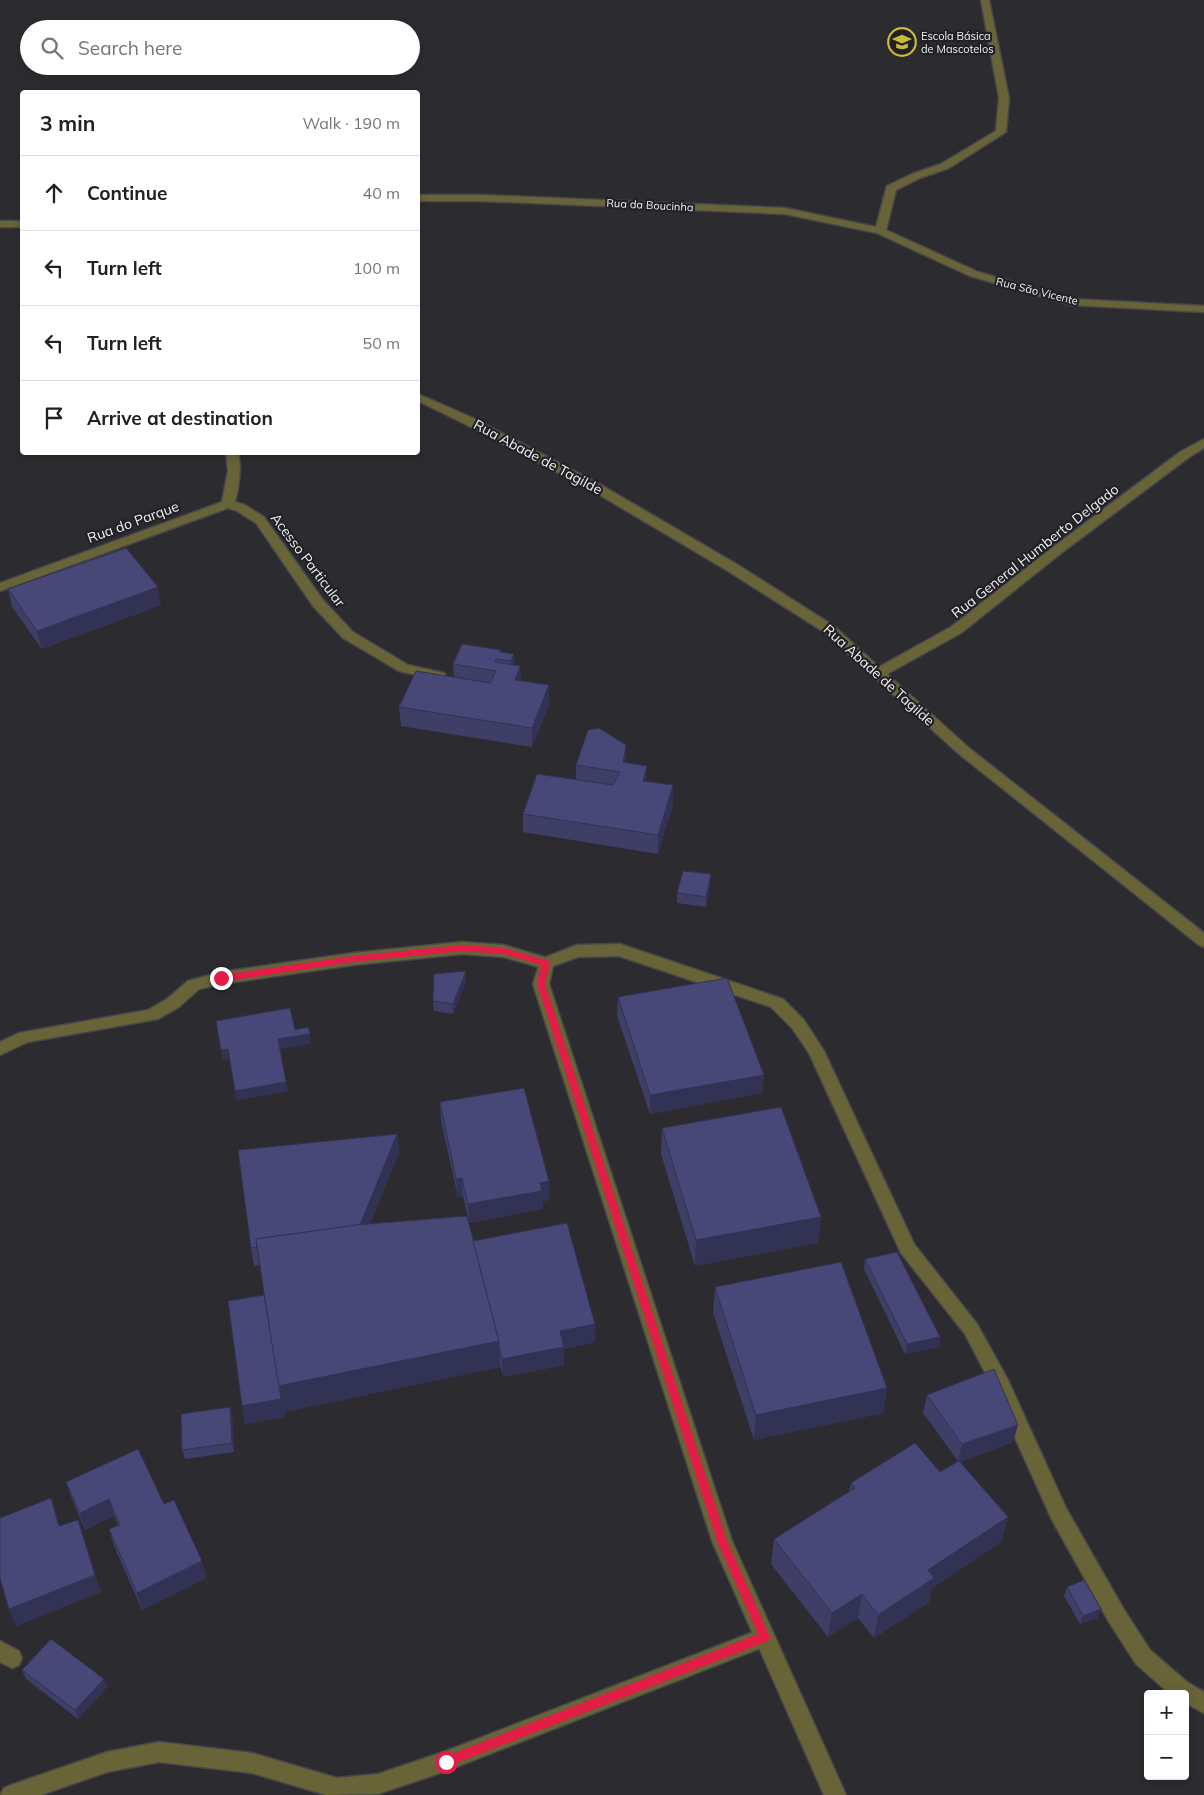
<!DOCTYPE html>
<meta charset="utf-8">
<style>
:root{--surface:#fff;--page:#f6f6f6;--text:#202124;--muted:#757577;--line:#e0e0e0}
body{margin:0;font-family:Mulish,sans-serif;background:var(--page);color:var(--text)}
.controls{position:absolute;right:15px;bottom:15px;display:grid;overflow:hidden;border-radius:5px;box-shadow:0 2px 8px #0003}
.controls button{width:45px;height:45px;display:grid;place-items:center;padding:0;border:0;border-bottom:1px solid var(--line);background:var(--surface);color:var(--text);font:25px sans-serif}
.stop{position:absolute;width:15px;height:15px;margin:-11px;border:4px solid #e11d48;border-radius:50%;background:#fff}
.stop.end{background:#e11d48;border-color:#fff;box-shadow:0 1px 5px #0008}
.list{margin:0;padding:0;list-style:none}
h2{display:flex;justify-content:space-between;align-items:center;height:65px;margin:0;padding:0 20px;font-size:21px}
h2 small{font-size:16px;font-weight:400;color:var(--muted)}
.list li{display:grid;grid-template-columns:32px 1fr auto;gap:15px;align-items:center;box-sizing:border-box;height:75px;padding:0 20px;border-top:1px solid var(--line)}
.list b{display:block;font-size:19px;white-space:nowrap}
.list em{font-size:16px;font-style:normal;color:var(--muted)}
.icon{flex:none;width:28px;height:28px;fill:none;stroke:currentColor;stroke-width:2;stroke-linecap:round;stroke-linejoin:round}
.map{position:relative;flex:none;width:1204px;height:1795px;overflow:hidden}
.search{position:absolute;background:var(--surface);box-shadow:0 2px 8px #0003;left:20px;top:20px;width:400px;height:55px;display:flex;align-items:center;gap:12px;box-sizing:border-box;padding:0 18px;border-radius:28px;color:var(--muted);font-size:19px}
.panel{position:absolute;background:var(--surface);box-shadow:0 2px 8px #0003;left:20px;top:90px;width:400px;height:365px;border-radius:5px}
.map>svg:first-child{display:block}
</style>
<div class="map">
<svg width="1204" height="1795" viewBox="0 0 1204 1795">
<rect width="100%" height="100%" fill="#2c2c30"/>
<g fill="none" stroke-linecap="round" stroke-linejoin="round">
<defs>
<g id="lane">
<polygon points="462,942 504,945 551,959 554,963 551,967 546,969 504,957 462,954 353,965 221,984 199,989 179,1007 158,1019 28,1042 0,1055 0,1042 19,1033 148,1010 167,999 188,981 221,972 353,953"/>
<polygon points="764,1628 771,1630 774,1637 771,1644 446,1771 378,1794 326,1795 252,1773 159,1762 107,1772 41,1795 0,1795 4,1788 11,1785 107,1752 159,1742 252,1753 337,1778 378,1774 446,1751"/>
<polygon points="0,1641 19,1651 22,1658 19,1665 12,1668 0,1662"/>
</g>
<g id="street">
<polygon points="981,0 989,0 1009,98 1006,132 949,168 920,178 896,190 886,230 978,272 1072,299 1204,306 1204,312 1071,305 970,276 877,233 785,214 482,201 418,201 418,195 482,195 785,208 876,227 887,186 912,174 941,164 996,131 999,98"/>
<rect x="0" y="221" width="22" height="6"/>
<polygon points="418,394 475,419 601,485 738,565 834,626 879,667 951,627 1052,548 1180,452 1204,439 1204,448 1188,458 1060,554 961,633 887,674 969,748 1204,933 1204,947 1199,945 959,754 824,632 728,571 593,491 467,425 418,401"/>
<path d="M226,452H238C242,469 239,486 235,502L245,505L264,517L323,600L353,632L408,665L444,673L446,676L444,679L439,680L399,671L343,638L313,606L256,523L237,511L228,508L0,591V583L222,502L228,471Z"/>
<polygon points="620,944 783,999 804,1020 824,1051 914,1244 977,1324 1008,1380 1066,1508 1123,1608 1150,1650 1187,1682 1204,1692 1204,1713 1185,1703 1185,1694 1170,1694 1136,1664 1109,1622 1052,1520 991,1384 965,1334 901,1253 809,1053 792,1028 771,1007 619,956 578,957 553,966 549,984 732,1541 846,1795 824,1795 712,1541 533,984 541,959 577,945"/>
</g>
</defs>
<use href="#lane" stroke="#47474b" stroke-width="3"/>
<use href="#street" stroke="#47474b" stroke-width="3"/>
<use href="#lane" fill="#696338" fill-rule="evenodd"/>
<use href="#street" fill="#696338" fill-rule="evenodd"/>
</g>
<g fill="#3e3e67">
<polygon points="8,589 161,605 42,649 12,607"/>
<polygon points="501,652 514,654 514,665 520,666 521,681 549,704 532,747 401,726 399,707 454,677 453,664"/>
<polygon points="626,745 626,763 673,804 658,854 523,832 523,814 576,780 576,765"/>
<polygon points="710,884 706,907 677,903 677,893"/>
<polygon points="466,981 453,1014 434,1011 433,1001"/>
<polygon points="618,997 764,1075 762,1093 650,1114 617,1016"/>
<polygon points="440,1102 549,1200 543,1201 543,1209 469,1223 463,1196 458,1197 441,1121"/>
<polygon points="662,1128 818,1243 695,1266 661,1154"/>
<polygon points="397,1134 399,1152 370,1224 473,1241 595,1324 595,1342 564,1349 564,1365 503,1377 500,1365 500,1367 284,1412 285,1417 245,1424 264,1295 260,1265 254,1266 251,1248"/>
<polygon points="865,1259 940,1337 939,1347 905,1354 864,1269"/>
<polygon points="715,1287 887,1388 883,1413 754,1440 713,1313"/>
<polygon points="927,1395 1013,1442 960,1462 1008,1517 1001,1542 932,1588 929,1602 874,1638 858,1618 828,1637 771,1564 774,1539 849,1492 851,1483 940,1472 958,1461 923,1413"/>
<polygon points="230,1407 232,1416 234,1452 185,1459 182,1450"/>
<polygon points="66,1482 164,1504 207,1578 142,1610 114,1546 109,1529 118,1525 114,1516 85,1530 72,1499"/>
<polygon points="1067,1587 1098,1618 1080,1624 1064,1596"/>
<polygon points="22,1670 104,1679 107,1687 78,1719 26,1679"/>
</g>
<g fill="#323254">
<polygon points="158,587 161,605 42,649 37,631"/>
<polygon points="514,654 515,672 512,680 511,661"/>
<polygon points="520,666 521,685 515,680"/>
<polygon points="549,685 549,704 532,747 532,728"/>
<polygon points="626,745 626,764 623,762"/>
<polygon points="647,766 646,785 643,781"/>
<polygon points="673,785 673,804 658,854 658,835"/>
<polygon points="711,874 710,884 706,907 706,897"/>
<polygon points="466,971 466,981 453,1014 453,1004"/>
<polygon points="310,1034 311,1044 280,1049 278,1039"/>
<polygon points="228,1049 229,1059 223,1060 221,1050"/>
<polygon points="764,1075 762,1093 650,1114 650,1095"/>
<polygon points="286,1082 288,1091 236,1101 235,1091"/>
<polygon points="397,1134 399,1152 359,1252 357,1233"/>
<polygon points="462,1178 463,1196 458,1197 456,1179"/>
<polygon points="549,1181 549,1200 543,1201 543,1209 469,1223 468,1204"/>
<polygon points="821,1217 818,1243 695,1266 696,1240"/>
<polygon points="595,1324 595,1342 564,1349 564,1365 503,1377 502,1359 560,1331"/>
<polygon points="940,1337 939,1347 905,1354 907,1344"/>
<polygon points="499,1341 500,1367 284,1412 285,1417 245,1424 242,1406 278,1386"/>
<polygon points="887,1388 883,1413 754,1440 756,1415"/>
<polygon points="230,1407 232,1416 234,1452 232,1443"/>
<polygon points="1018,1425 1013,1442 958,1462 962,1444"/>
<polygon points="109,1499 114,1516 85,1530 80,1513"/>
<polygon points="1008,1517 1001,1542 932,1588 929,1602 874,1638 878,1615 928,1570"/>
<polygon points="78,1520 101,1592 16,1626 9,1609"/>
<polygon points="202,1561 207,1578 142,1610 137,1593"/>
<polygon points="862,1594 858,1618 828,1637 832,1613"/>
<polygon points="1101,1609 1098,1618 1080,1624 1083,1616"/>
<polygon points="104,1679 107,1687 78,1719 75,1710"/>
</g>
<g fill="#484878" stroke="#323254">
<polygon points="126,548 158,587 37,631 8,589"/>
<polygon points="462,644 501,650 499,652 514,654 511,661 496,659 495,662 520,666 515,680 549,685 532,728 399,707 416,671 490,683 496,671 453,664"/>
<polygon points="599,728 626,745 623,762 647,766 643,781 673,785 658,835 523,814 537,774 613,785 620,772 576,765 588,730"/>
<polygon points="683,871 711,874 706,897 677,893"/>
<polygon points="466,971 453,1004 433,1001 434,974"/>
<polygon points="727,978 764,1075 650,1095 618,997"/>
<polygon points="290,1008 295,1030 308,1027 310,1034 278,1039 286,1082 235,1091 228,1049 221,1050 216,1021"/>
<polygon points="524,1088 549,1181 540,1183 542,1191 468,1204 462,1178 456,1179 440,1102"/>
<polygon points="781,1107 821,1217 696,1240 662,1128"/>
<polygon points="397,1134 360,1225 256,1239 257,1247 251,1248 238,1150"/>
<polygon points="467,1216 499,1341 278,1386 256,1239 356,1225"/>
<polygon points="567,1223 595,1324 560,1331 564,1347 502,1359 499,1347 499,1341 473,1241"/>
<polygon points="897,1252 940,1337 907,1344 865,1259"/>
<polygon points="841,1262 887,1388 756,1415 715,1287"/>
<polygon points="264,1295 281,1399 242,1406 228,1301"/>
<polygon points="994,1369 1018,1425 962,1444 927,1395"/>
<polygon points="230,1407 232,1443 182,1450 181,1414"/>
<polygon points="915,1443 940,1472 959,1461 1008,1517 928,1570 934,1578 878,1615 862,1594 832,1613 774,1539 855,1488 851,1483"/>
<polygon points="138,1449 164,1504 174,1500 202,1561 137,1593 109,1529 120,1525 109,1499 80,1513 66,1482"/>
<polygon points="51,1498 59,1526 78,1520 95,1575 9,1609 0,1578 0,1518"/>
<polygon points="1084,1580 1101,1609 1083,1616 1067,1587"/>
<polygon points="51,1639 104,1679 75,1710 22,1670"/>
</g>
<polygon fill="#e11d48" points="462,945 504,948 549,961 550,963 545,984 727,1541 770,1637 768,1641 446,1767 442,1765 440,1762 442,1758 758,1634 717,1541 537,984 541,965 504,954 462,951 353,962 221,982 217,978 221,975 353,956"/>
<defs>
<symbol id="school-ring" viewBox="-11 -11 22 22"><circle r="9.5" fill="#222226" stroke="#cbba39" stroke-width="1.5"/><path d="M0-5L7-2L0 1L-7-2ZM-4 1L0 2.5L4 1V4Q0 6-4 4Z" fill="#cbba39"/></symbol>
</defs>
<g fill-rule="evenodd">
<use href="#school-ring" x="886" y="26" width="32" height="32"/>
</g>
<g text-anchor="middle" stroke-width="4.5" stroke-linejoin="round" paint-order="stroke">
<g font-size="11" fill="#f0f0f3" stroke="#222226" text-anchor="start">
<text x="921" y="40">Escola Básica<tspan x="921" dy="13">de Mascotelos</tspan></text>
</g>
<g font-size="11" fill="#f0f0f3" stroke="#222226">
<text transform="translate(650 205) rotate(3)" y="4">Rua da Boucinha</text>
<text transform="translate(1037 291) rotate(14)" y="4">Rua São Vicente</text>
</g>
<g font-size="14" fill="#f0f0f3" stroke="#222226">
<text transform="translate(538 457) rotate(28)" y="5">Rua Abade de Tagilde</text>
<text transform="translate(133 522) rotate(-20)" y="5">Rua do Parque</text>
<text transform="translate(1035 551) rotate(-38)" y="5">Rua General Humberto Delgado</text>
<text transform="translate(308 560) rotate(53)" y="5">Acesso Particular</text>
<text transform="translate(879 675) rotate(42)" y="5">Rua Abade de Tagilde</text>
</g>
</g>
</svg>
<div class="controls">
<button>+</button>
<button>−</button>
</div>
<div class="stop" style="left:446px;top:1762px"></div>
<div class="stop end" style="left:221px;top:978px"></div>
<div class="search"><svg class="icon" aria-label="search" viewBox="0 0 24 24"><circle cx="10" cy="10" r="6"/><path d="M15 15l6 6"/></svg>Search here</div>
<section class="panel">
<h2>3 min<small>Walk · 190 m</small></h2>
<ul class="list">
<li><svg class="icon" aria-label="ahead" viewBox="0 0 24 24"><path d="M12 20V5M6 11l6-6 6 6"/></svg><div><b>Continue</b></div><em>40 m</em></li>
<li><svg class="icon" aria-label="left" viewBox="0 0 24 24"><path d="M17 20v-9H6M10 6l-5 5 5 5"/></svg><div><b>Turn left</b></div><em>100 m</em></li>
<li><svg class="icon" aria-label="left" viewBox="0 0 24 24"><path d="M17 20v-9H6M10 6l-5 5 5 5"/></svg><div><b>Turn left</b></div><em>50 m</em></li>
<li><svg class="icon" aria-label="arrive" viewBox="0 0 24 24"><path d="M6 21V4h12l-3 4 3 4H6"/></svg><div><b>Arrive at destination</b></div></li>
</ul>
</section>
</div>
